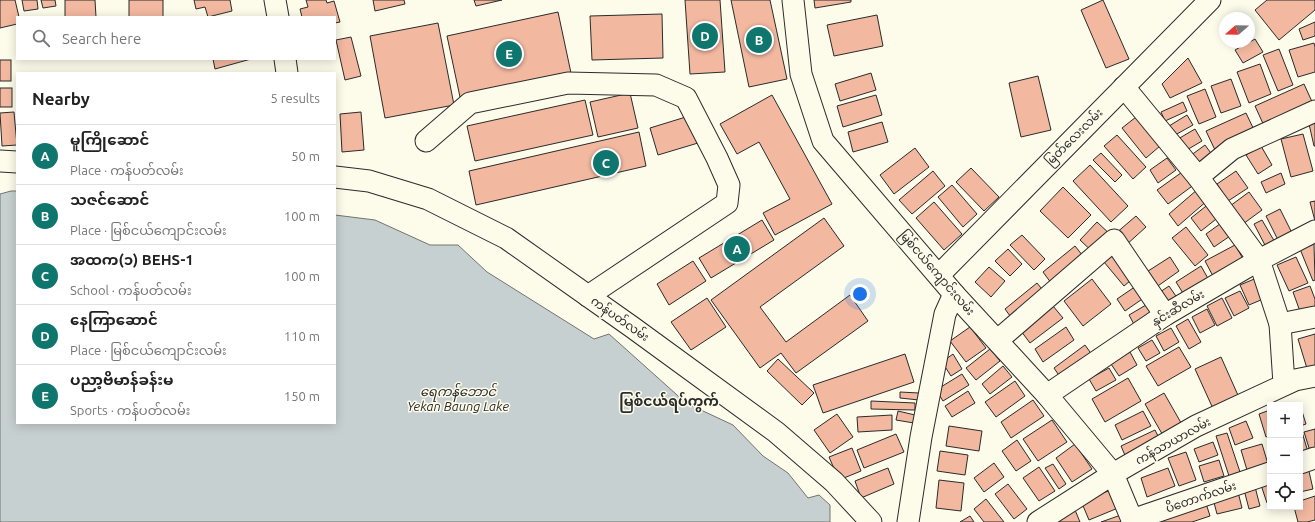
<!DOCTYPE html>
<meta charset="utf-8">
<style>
:root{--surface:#fff;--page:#f6f6f6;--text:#222;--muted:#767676;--line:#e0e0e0;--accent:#0f766e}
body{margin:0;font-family:Ubuntu,"Noto Sans Myanmar",sans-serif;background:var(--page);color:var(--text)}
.controls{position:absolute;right:12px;bottom:12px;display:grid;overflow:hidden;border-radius:0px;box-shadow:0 2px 10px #0003}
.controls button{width:36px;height:36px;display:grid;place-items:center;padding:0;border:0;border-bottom:1px solid var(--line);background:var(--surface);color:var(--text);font:20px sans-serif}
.compass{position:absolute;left:1219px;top:12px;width:36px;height:36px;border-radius:50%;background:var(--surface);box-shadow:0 2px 10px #0003;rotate:250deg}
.you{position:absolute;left:860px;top:294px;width:14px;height:14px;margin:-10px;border:3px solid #fff;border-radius:50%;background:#1a73e8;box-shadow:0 0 0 6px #1a73e833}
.badge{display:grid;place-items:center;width:26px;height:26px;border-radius:50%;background:var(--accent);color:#fff;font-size:13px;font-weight:700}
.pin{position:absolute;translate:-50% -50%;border:2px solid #fff;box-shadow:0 1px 4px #0006}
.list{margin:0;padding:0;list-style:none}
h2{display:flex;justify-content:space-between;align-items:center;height:52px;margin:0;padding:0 16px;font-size:17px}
h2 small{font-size:13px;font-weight:400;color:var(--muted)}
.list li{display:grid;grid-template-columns:26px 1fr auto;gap:12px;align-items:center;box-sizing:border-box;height:60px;padding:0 16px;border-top:1px solid var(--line)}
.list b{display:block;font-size:15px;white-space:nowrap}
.list p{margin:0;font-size:13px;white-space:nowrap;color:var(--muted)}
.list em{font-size:13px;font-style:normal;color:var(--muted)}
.icon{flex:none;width:22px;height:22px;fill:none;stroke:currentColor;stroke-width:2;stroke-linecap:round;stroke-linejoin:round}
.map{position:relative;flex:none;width:1315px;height:522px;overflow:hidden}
.search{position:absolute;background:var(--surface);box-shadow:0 2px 10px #0003;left:16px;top:16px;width:320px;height:44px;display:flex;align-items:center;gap:10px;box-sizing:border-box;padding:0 14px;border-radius:0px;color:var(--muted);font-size:15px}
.panel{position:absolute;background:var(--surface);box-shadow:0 2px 10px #0003;left:16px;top:72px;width:320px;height:352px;border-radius:0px}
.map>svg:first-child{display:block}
</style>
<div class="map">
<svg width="1315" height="522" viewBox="0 0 1315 522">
<rect width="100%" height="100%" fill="#fdfbea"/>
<polygon fill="#c7d0d0" stroke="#74746e" points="11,191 17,191 17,423 335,423 335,215 375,220 430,245 458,245 487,272 594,339 609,334 686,403 733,425 763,456 788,473 808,498 819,495 830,505 830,522 0,522 0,194"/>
<g fill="#f2b8a0" stroke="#2b2b2b">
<polygon points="0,0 15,0 19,17 17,17 17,24 0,28"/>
<polygon points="22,0 37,0 38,9 24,11"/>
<polygon points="41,0 55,0 56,6 43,8"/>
<polygon points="65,0 95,0 96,17 65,17"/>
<rect x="129" y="0" width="34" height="17"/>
<polygon points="194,0 230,0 232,11 208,17 205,7 196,9"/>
<polygon points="306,0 326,0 327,3 334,1 340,22 335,23 335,17 302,17 300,9 308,7"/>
<polygon points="373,0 404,0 405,4 375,11"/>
<polygon points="474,0 502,0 476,6"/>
<polygon points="685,0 720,0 725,72 690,74"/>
<polygon points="731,0 770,0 787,79 749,87"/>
<polygon points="814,0 851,0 851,2 815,8"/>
<polygon points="1103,0 1129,59 1106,68 1081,10"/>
<polygon points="1267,0 1315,0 1315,10 1279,40 1255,10"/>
<polygon points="558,12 571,73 460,97 447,36"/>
<polygon points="662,14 663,58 592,60 590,16"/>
<polygon points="877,15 883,46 834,56 827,25"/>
<polygon points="1315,22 1315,36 1303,40 1299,29"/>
<polygon points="438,23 454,105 385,118 370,36"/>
<polygon points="351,37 361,76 345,80 336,40"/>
<polygon points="1255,39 1263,52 1243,63 1235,50"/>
<polygon points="1314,43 1315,47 1315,72 1298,77 1289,50"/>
<polygon points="1279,49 1293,85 1278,91 1263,55"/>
<polygon points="1188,58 1202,83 1170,98 1162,84"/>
<polygon points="213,59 251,59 215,69"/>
<rect x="0" y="60" width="11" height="21"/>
<polygon points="1260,64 1271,94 1249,103 1237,72"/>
<polygon points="871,73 876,90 840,101 835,84"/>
<polygon points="1038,76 1051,130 1021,137 1009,83"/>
<polygon points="1231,79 1241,106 1221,113 1211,86"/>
<polygon points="1304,84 1314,106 1265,128 1255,106"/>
<rect x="0" y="88" width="12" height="19"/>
<polygon points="1205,89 1216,117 1199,124 1187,96"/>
<polygon points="630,93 638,128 598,137 590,102"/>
<polygon points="772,95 832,204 775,235 763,213 790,199 759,142 737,154 720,124"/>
<polygon points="876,95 882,115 843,127 837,106"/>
<polygon points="585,100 593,135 475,161 467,126"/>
<polygon points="1183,102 1187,111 1165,121 1161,112"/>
<polygon points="14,112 17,145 2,146 0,113"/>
<polygon points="361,112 364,150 342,152 340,114"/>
<polygon points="1246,113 1255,132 1215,150 1206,131"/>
<polygon points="1187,115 1193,125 1175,135 1169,126"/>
<polygon points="689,116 698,143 658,155 650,128"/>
<polygon points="1136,117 1160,146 1146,158 1122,128"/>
<polygon points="882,122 888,142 853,152 848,132"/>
<polygon points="1315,122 1315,146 1314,146 1309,124"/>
<polygon points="1195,129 1202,141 1185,151 1178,139"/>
<polygon points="639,132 646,166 476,205 469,171"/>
<polygon points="1303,134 1313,171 1291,177 1281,139"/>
<polygon points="1117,135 1146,167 1133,179 1104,146"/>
<polygon points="1205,145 1213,156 1197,167 1190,156"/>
<polygon points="1261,146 1272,165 1258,174 1246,155"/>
<polygon points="915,148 929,167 894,194 880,175"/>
<polygon points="1101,153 1122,175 1115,182 1093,160"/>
<polygon points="1167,158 1176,170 1158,183 1150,170"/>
<polygon points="1090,165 1128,206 1111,222 1073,181"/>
<polygon points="971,168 999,197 984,211 956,182"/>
<polygon points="1185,170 1195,184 1168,204 1157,190"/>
<polygon points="933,171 945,186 912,214 899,200"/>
<polygon points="1236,171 1248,188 1228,201 1217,184"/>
<polygon points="1281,173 1285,184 1266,193 1261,182"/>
<polygon points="952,185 977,214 963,227 938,197"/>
<polygon points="1063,187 1091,215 1068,238 1040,211"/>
<polygon points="1198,189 1208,200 1178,226 1169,214"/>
<polygon points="1249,192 1262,210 1243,224 1230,206"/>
<polygon points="1315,201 1315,221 1310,202"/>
<polygon points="934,202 962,234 944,250 916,218"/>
<polygon points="1210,203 1220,216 1201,231 1191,218"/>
<polygon points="1280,209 1293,235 1279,242 1266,216"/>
<polygon points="1136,216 1146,227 1125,246 1115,234"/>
<polygon points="824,218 844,246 760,307 786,342 850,295 868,321 796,373 781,353 760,368 711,300"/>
<polygon points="762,220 774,240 711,278 699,258"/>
<polygon points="1262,220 1276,244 1267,249 1254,224"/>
<polygon points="1224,221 1233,234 1214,247 1206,234"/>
<polygon points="1097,222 1113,237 1096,255 1080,240"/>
<polygon points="1186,227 1208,255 1195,266 1172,238"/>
<polygon points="1022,235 1045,259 1034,270 1010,245"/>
<polygon points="1314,244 1315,280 1313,281 1300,249"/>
<polygon points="1235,245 1245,262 1214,278 1205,261"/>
<polygon points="1075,246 1087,261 1054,287 1043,272"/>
<polygon points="1008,249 1022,264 1010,276 995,261"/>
<polygon points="1116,251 1137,275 1124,286 1104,262"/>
<polygon points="1170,257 1179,271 1155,288 1145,273"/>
<polygon points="1296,257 1308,283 1289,291 1277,265"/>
<polygon points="693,261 706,281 669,305 657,284"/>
<polygon points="1201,266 1210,282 1186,298 1176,282"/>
<polygon points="989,267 1005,281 991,297 975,282"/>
<polygon points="1259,277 1268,297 1249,305 1240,285"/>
<polygon points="1092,279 1111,304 1083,326 1064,301"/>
<polygon points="1037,283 1046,294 1013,320 1005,309"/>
<polygon points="1139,284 1148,295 1125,311 1117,299"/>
<polygon points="1169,286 1180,302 1168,310 1157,294"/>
<polygon points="1310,286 1315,299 1315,312 1302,317 1293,292"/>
<polygon points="1240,291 1249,308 1234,316 1225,298"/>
<polygon points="707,298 726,327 691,350 671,322"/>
<polygon points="1222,298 1232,318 1217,326 1207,306"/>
<polygon points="1151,302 1160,316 1137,330 1129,315"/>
<polygon points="1053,306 1063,318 1030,343 1021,331"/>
<polygon points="1207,309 1215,325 1200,333 1192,317"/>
<polygon points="1188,319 1201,342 1189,349 1176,326"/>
<polygon points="970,327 986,348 966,362 950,341"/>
<polygon points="1066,327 1074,340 1043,362 1035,349"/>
<polygon points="1171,328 1179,342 1164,351 1156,336"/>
<polygon points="1315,334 1315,373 1309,375 1298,339"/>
<polygon points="1152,340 1160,353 1146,361 1138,348"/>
<polygon points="1085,345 1095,359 1064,383 1054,368"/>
<polygon points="1179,347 1191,367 1158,386 1146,366"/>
<polygon points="990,349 1000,361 976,380 966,368"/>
<polygon points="1130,352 1137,365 1119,376 1111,364"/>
<polygon points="905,354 914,382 823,413 813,385"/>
<polygon points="953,354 962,369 951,376 942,362"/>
<polygon points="1221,357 1241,402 1215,413 1195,369"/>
<polygon points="778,359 814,393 802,405 767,371"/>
<polygon points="1003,366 1012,377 990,394 982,384"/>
<polygon points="1109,368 1116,380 1096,391 1089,379"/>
<polygon points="962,374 969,385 943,401 936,390"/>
<polygon points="1128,378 1141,401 1105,422 1092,399"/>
<polygon points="1015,381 1025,396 996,417 985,402"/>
<polygon points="968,391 975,403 952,417 945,406"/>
<polygon points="900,392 919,393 919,400 900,398"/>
<polygon points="1164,393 1184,428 1165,439 1145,404"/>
<polygon points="1033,400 1044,416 1011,438 1001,422"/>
<polygon points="871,401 915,403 915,410 871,409"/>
<polygon points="1300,405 1306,424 1300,426"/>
<polygon points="1270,410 1270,435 1266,437 1259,414"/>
<polygon points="898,411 915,415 914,423 896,420"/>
<polygon points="1143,411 1151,426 1122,440 1115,425"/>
<polygon points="837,414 853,437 830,453 814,430"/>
<polygon points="892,415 892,430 858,432 857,417"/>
<polygon points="1052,420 1067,442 1038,461 1023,439"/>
<polygon points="1246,421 1253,438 1235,445 1229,428"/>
<polygon points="949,426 982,431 979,451 946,446"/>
<polygon points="1315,429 1315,450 1310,451 1304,432"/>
<polygon points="1155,430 1162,444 1127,460 1121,446"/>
<polygon points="1302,432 1308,452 1300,455 1300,433"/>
<polygon points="1227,433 1240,472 1229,476 1216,436"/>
<polygon points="896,434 904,452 864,468 857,450"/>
<polygon points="1017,440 1031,461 1016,471 1002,451"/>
<polygon points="1213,442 1218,455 1199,462 1194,449"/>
<polygon points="1075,444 1092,469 1072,482 1056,458"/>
<polygon points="1262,444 1268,464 1247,470 1241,450"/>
<polygon points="852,448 861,471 839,480 829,457"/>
<polygon points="940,451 968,455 965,475 937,471"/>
<polygon points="1186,452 1196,480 1179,486 1168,458"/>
<polygon points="1219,460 1224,476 1204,482 1199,466"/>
<polygon points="994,463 1004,477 984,492 974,478"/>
<polygon points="1053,464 1066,484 1059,489 1045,468"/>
<polygon points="1039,467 1055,491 1039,501 1023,478"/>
<polygon points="1308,467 1313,489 1300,492 1300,469"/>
<polygon points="888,468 894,484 861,498 855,481"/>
<polygon points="1168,468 1175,486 1147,497 1141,478"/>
<polygon points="1270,478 1270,502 1267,503 1260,482"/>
<polygon points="939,480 964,483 961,511 936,508"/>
<polygon points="1254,483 1260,506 1249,509 1243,486"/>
<polygon points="1008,484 1027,509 1014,519 995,494"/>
<polygon points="1237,488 1242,508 1217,514 1212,495"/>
<polygon points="1111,490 1118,508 1089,520 1081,501"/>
<polygon points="1315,496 1315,520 1307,522 1298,522 1294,507 1300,507 1300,501"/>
<polygon points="1204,497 1210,516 1192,522 1159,522 1156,512"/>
<polygon points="986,499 1004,522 984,522 974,509"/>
<polygon points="1075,510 1080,522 1060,522 1058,518"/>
<polygon points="1121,515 1124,522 1101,522"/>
<polygon points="970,516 974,522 960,522"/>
</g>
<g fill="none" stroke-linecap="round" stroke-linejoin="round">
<defs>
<g id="minor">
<polyline points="275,0 278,17"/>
<polyline points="793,0 801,74 823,141 954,294 1047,395 1113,474 1133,522"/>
<polyline points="285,59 287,73"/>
<polyline points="1124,87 1198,177 1259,260 1280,324 1284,384"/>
<polyline points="426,141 470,103 568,83 656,85 686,98 717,158 729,185 727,203 588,296"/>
<polyline points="0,161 17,162"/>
<polyline points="335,177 369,181 428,199 506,238 632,327 776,432 834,482 871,522"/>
<polyline points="1198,177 1232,149 1315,111"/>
<polyline points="939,275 1210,0"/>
<polyline points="1280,324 1315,317"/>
<polyline points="998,340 1114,240 1165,315"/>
<polyline points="1047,395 1165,315 1259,260 1315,231"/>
<polyline points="1300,463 1315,458"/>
<polyline points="1132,520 1270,473"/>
<polyline points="908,522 921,437 945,314 954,294"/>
<polyline points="1038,522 1113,474 1196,426 1295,380 1315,376"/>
</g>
</defs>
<use href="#minor" stroke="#2b2b2b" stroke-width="23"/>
<use href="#minor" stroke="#fdfbea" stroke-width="21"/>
</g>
<g text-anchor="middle" stroke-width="3" stroke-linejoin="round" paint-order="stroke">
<g font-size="12" fill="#2b2b2b" stroke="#fdfbea">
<text transform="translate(1074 137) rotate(-45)" y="4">မြတ်လေးလမ်း</text>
<text transform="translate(937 273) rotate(49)" y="4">မြစ်ငယ်ကျောင်းလမ်း</text>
<text transform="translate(1178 308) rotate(-31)" y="4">နှင်းဆီလမ်း</text>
<text transform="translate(620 319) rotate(35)" y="4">ကန်ပတ်လမ်း</text>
<text transform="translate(1173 441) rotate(-29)" y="4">ကန်သာယာလမ်း</text>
<text transform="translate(1201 497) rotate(-19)" y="4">ပိတောက်လမ်း</text>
</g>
<g font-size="13" font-style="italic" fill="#2b2b2b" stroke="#fdfbea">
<text x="458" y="396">ရေကန်ဘောင်<tspan x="458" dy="15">Yekan Baung Lake</tspan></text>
</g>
<g font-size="14" font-weight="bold" fill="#2b2b2b" stroke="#fdfbea">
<text x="669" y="406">မြစ်ငယ်ရပ်ကွက်</text>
</g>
</g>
</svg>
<div class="controls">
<button>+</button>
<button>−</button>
<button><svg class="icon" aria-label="locate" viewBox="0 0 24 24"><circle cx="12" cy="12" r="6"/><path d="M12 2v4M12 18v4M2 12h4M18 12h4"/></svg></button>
</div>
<svg class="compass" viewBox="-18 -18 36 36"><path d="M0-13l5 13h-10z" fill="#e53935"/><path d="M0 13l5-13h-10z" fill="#767676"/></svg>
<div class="you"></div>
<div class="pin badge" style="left:737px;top:249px">A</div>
<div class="pin badge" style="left:759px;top:40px">B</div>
<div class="pin badge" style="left:606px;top:163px">C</div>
<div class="pin badge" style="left:705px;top:36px">D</div>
<div class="pin badge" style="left:509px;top:54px">E</div>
<div class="search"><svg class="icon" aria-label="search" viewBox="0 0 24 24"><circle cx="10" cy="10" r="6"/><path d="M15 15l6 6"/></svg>Search here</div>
<section class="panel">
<h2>Nearby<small>5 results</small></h2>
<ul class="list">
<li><span class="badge">A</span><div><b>မူကြိုဆောင်</b><p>Place · ကန်ပတ်လမ်း</p></div><em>50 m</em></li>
<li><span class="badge">B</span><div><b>သဇင်ဆောင်</b><p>Place · မြစ်ငယ်ကျောင်းလမ်း</p></div><em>100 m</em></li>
<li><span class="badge">C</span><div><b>အထက(၁) BEHS-1</b><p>School · ကန်ပတ်လမ်း</p></div><em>100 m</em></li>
<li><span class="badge">D</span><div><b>နေကြာဆောင်</b><p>Place · မြစ်ငယ်ကျောင်းလမ်း</p></div><em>110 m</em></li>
<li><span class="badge">E</span><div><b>ပညာ့ဗိမာန်ခန်းမ</b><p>Sports · ကန်ပတ်လမ်း</p></div><em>150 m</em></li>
</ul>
</section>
</div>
